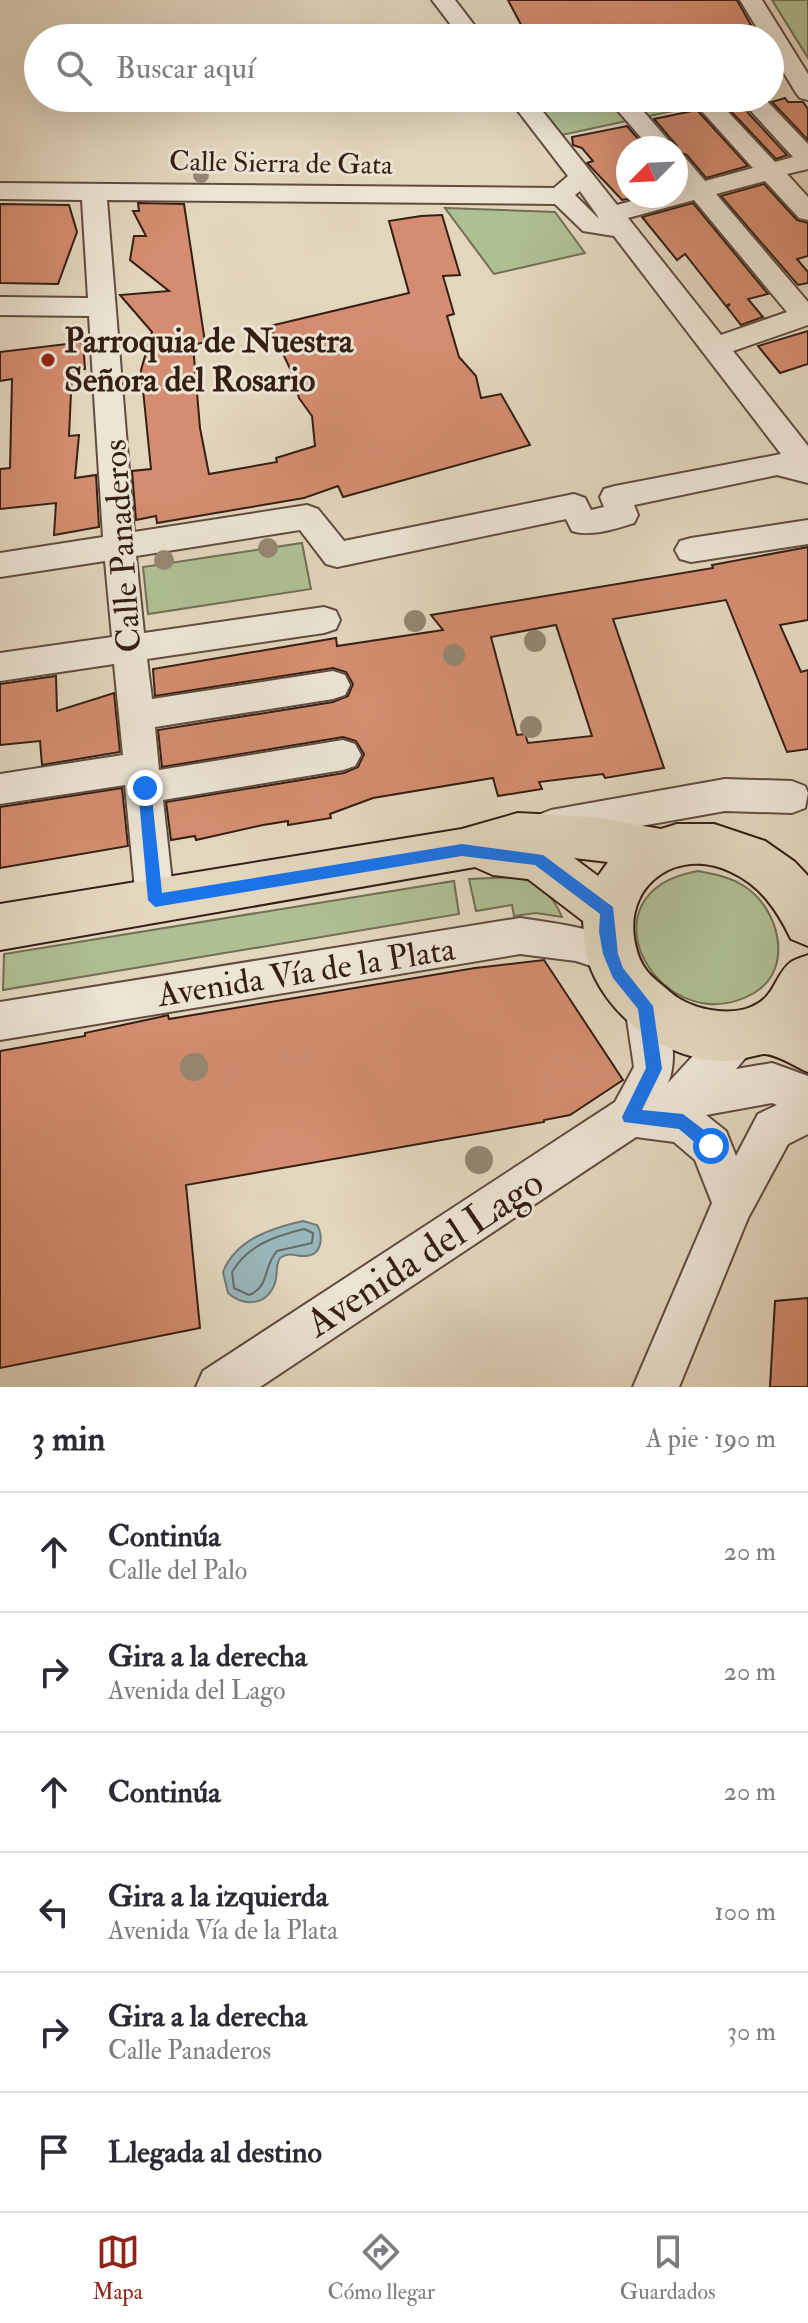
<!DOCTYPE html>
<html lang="es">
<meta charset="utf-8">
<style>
:root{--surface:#fff;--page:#f2f2f3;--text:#2b2b33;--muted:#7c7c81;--line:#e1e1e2;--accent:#8f2418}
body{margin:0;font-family:"IM FELL Double Pica",serif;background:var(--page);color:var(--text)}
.compass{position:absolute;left:616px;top:136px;width:72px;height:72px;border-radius:50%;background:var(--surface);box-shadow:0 8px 32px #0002;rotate:246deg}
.stop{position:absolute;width:24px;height:24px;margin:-18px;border:6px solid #1a73e8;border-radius:50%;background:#fff}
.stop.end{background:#1a73e8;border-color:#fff;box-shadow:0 2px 8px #0008}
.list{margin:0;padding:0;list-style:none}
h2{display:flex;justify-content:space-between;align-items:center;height:104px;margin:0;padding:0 32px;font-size:34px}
h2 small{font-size:26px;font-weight:400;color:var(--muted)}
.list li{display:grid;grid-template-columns:52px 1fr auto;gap:24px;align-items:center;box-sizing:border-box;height:120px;padding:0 32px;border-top:2px solid var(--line)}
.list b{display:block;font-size:30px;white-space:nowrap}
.list p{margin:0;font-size:26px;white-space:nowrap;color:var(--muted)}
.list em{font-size:26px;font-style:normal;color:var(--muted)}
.icon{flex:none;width:44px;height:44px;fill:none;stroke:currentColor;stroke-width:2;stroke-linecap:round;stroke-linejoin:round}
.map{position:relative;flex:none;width:808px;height:1387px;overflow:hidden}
.search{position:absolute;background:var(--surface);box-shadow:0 8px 32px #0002;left:24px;right:24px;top:24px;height:88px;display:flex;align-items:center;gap:20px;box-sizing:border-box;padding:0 28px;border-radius:44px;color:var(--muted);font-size:30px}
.sheet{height:824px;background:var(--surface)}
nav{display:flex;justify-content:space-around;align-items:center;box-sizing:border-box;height:112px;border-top:2px solid var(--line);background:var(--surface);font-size:22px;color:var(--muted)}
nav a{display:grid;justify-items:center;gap:4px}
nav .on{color:var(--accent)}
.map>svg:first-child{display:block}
</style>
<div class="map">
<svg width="808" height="1387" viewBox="0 0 808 1387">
<rect width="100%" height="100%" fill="#e2d6bd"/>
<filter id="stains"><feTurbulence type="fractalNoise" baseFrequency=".0025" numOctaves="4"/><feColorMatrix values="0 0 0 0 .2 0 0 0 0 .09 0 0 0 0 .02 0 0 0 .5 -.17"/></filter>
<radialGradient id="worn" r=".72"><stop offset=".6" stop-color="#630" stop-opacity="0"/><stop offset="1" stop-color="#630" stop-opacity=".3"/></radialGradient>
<g fill="#afbf94" stroke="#726f54" stroke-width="2">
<polygon points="772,0 808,0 808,58"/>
<polygon points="534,98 733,98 562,135"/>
<polygon points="445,208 555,212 585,253 494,274"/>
<polygon points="302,543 311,589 148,614 143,567"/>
<path d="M698,871C714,874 730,877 744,886C779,908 795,969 754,993C662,1046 573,893 698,871Z"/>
<path d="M515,877C538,880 554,897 562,917L536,913L514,916L512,905L476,911L469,879Z"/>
<polygon points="454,881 459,914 3,990 4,954"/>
</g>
<path fill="#99b7bb" stroke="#717a79" stroke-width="2" d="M303,1221L317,1225C323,1235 323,1255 306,1256C295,1257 291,1251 280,1258C275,1266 278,1274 275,1283C267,1306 244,1307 228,1293L223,1272C236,1239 272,1228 303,1221Z"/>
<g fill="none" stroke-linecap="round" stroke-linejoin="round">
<path stroke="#676b68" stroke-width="2" d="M304,1229L313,1233L312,1243L277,1251C263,1266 270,1287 249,1295L234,1288L232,1272C248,1245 275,1236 304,1229Z"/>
</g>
<g fill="#d48d70" stroke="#351f15" stroke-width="2" fill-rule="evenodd">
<polygon points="508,0 737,0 751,25 687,35 687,38 528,38"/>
<polygon points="785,98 788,102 803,102 808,109 808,140 772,102"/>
<polygon points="738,102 787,155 776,159 725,105"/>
<polygon points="697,110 748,166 706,178 687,155 676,151 677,146 654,119"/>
<polygon points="627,126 646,148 628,148 628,199 622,200 587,163 593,161 582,148 573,145 572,137"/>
<polygon points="764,184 797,220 808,223 808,256 797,259 808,272 808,283 798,285 721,196"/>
<polygon points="138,203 184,204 205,342 193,345 200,428 209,474 277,462 276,458 315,446 312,416 299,398 293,375 270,326 409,293 389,221 421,216 442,215 460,275 443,276 454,314 447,316 459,357 476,376 481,398 501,394 530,445 343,497 338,486 304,498 157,523 156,516 136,520 132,471 151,469 141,370 152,332 120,295 169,291 130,260 134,236 146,236 133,211 139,211"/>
<polygon points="693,203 768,294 748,299 763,317 741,325 727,307 730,304 726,306 685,254 677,260 642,217"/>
<polygon points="0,204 69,205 77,232 58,284 0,283"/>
<polygon points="808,331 808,364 780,373 758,346"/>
<polygon points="83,342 85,369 72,371 69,436 79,435 75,478 96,475 99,527 54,535 56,503 0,509 0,469 10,468 12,379 0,381 0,352"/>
<path d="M808,547V620L780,625L801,672L808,670V749L787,752L726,600L613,619L664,768L605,778L603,774L539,782L542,789L498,796L493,778L373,798L330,814L331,818L288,825V821L263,825L196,840L195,836L171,840L166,802L344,773L358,767L364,754L356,741L343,737L162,767L158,730L333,702L348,696L353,684L346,672L333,668L155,696L153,669L336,638L337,646L443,630L431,615L713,568L712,565ZM556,625L592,736L528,743L525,734L517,735L491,637Z"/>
<polygon points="56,676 57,711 114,693 120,752 42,765 40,741 0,745 0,684"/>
<polygon points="122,788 128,846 0,868 0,807"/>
<polygon points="544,960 623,1080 570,1115 544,1120 544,1122 186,1185 200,1328 0,1368 0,1051 85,1036 85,1033 160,1017 168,1015 169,1019 475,968"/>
<polygon points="808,1298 808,1387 770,1387 775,1301"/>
</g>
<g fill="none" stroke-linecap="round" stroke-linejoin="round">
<defs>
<g id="street">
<polygon points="432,0 455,0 484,38 461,38"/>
<polygon points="740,0 762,0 808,74 808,100 800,98 796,93 770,50 770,38 763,38"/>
<path d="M508,98H532L617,205L650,196H676V189L683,187L676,178V154L685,157L705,181L753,168L690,98H715L775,162L793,157L739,98H764L808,144V169L787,174L808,197V220L799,218L765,181L716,194L808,302V325L733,351L808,446V483L777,475L634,505L638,515L634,523C615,529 591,537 572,531L566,519L337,567L326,564L300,530L136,556L144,633L324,607L336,611L340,620L336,629L324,633L147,659L152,699L333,671L345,675L350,685L345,695L333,699L155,727L159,770L343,740L355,744L361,755L355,766L343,770L163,800L174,900L168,912L155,917L142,912L136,900L125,785L0,804V774L123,755L114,664L0,681V653L112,637L105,561L0,577V553L103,537L89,316L0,315V297L88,298L82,200L0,199V183L554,188L568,176ZM580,191L597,215L599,219L575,195ZM107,200L555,204L583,231L614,236L781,454L615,486L604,489L600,497L604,507L591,510L585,498L574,494L344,541L318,509L307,505L134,532ZM694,200L787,312L721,335L628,218Z"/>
<polygon points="607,98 632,98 675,148 650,148"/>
<polygon points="808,520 808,544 691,562 680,559 675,550 680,541 691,538"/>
<polygon points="725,779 792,781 805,786 808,793 805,808 792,813 725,811 551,842 538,837 533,826 538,815 551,810"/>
<path d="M520,918C556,923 589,928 624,941L629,954L624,967L610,972L576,961L520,954L0,1040V1002Z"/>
<path d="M645,987L659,993C670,1017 679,1058 668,1083L725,1021L739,1016L753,1021L759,1035L753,1049L736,1069L772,1063L808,1076V1134L788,1144L748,1218L679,1387H633L712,1203L695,1160L674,1142L636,1137L260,1387H196L203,1371L615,1102L634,1067L625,1006L631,993ZM772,1103L777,1105L758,1114L736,1156L726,1131L706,1115Z"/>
</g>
<path id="primary" d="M518,813L592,817L661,829L677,824H714L765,841L795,862L808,876V946L791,939C777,910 761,886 731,872C681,847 626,881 634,938C636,950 639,961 647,971C653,979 663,985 670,992C689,1009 727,1017 751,1007C776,997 774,975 791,962C795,959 803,957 808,955V1072C796,1067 775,1053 763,1054C751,1056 739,1061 727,1061C667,1062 603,1015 587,957C584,946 584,932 583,921L528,879L493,875L475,867L0,950V904L462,829ZM574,858L608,862L598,876Z"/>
</defs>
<use href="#street" stroke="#604d3f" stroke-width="4"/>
<use href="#primary" stroke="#351f15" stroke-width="4"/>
<use href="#street" fill="#ece4d4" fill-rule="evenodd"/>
<use href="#primary" fill="#e2d6bd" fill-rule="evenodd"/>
</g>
<g fill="#948772">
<circle cx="201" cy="175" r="8"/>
<circle cx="268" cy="548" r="10"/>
<circle cx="164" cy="560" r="10"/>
<circle cx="415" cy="621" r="11"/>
<circle cx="535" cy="641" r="11"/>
<circle cx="454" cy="655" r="11"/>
<circle cx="531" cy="727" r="11"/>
<circle cx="194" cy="1067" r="14"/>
<circle cx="479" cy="1160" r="14"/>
</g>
<polygon fill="#1a73e8" points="145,782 151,788 162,893 462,844 543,855 613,907 618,954 623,968 653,1006 662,1069 642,1110 683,1114 717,1140 717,1151 705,1151 679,1129 624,1122 622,1117 646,1068 638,1009 613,978 603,954 599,932 600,914 535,865 462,856 155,907 148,900 138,788"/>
<circle fill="#8f2418" stroke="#ece4d4" stroke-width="3" cx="48" cy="360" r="8"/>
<g text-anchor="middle" stroke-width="6" stroke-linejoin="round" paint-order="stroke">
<g font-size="28" fill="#351f15" stroke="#ece4d4">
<text transform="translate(281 162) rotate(1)" y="10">Calle Sierra de Gata</text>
</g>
<g font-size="34" font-weight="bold" fill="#351f15" stroke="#ece4d4" text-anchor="start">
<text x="64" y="352">Parroquia de Nuestra<tspan x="64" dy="39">Señora del Rosario</tspan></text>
</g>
<g font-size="34" fill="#351f15" stroke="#ece4d4">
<text transform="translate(121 546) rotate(-94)" y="12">Calle Panaderos</text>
<text transform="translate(306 971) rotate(-9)" y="12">Avenida Vía de la Plata</text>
</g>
<g font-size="40" fill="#351f15" stroke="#ece4d4">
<text transform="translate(424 1252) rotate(-33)" y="14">Avenida del Lago</text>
</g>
</g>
<rect width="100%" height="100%" filter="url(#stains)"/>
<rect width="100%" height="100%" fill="url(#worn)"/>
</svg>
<svg class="compass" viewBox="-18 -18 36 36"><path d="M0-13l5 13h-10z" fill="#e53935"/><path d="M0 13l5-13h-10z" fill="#7c7c81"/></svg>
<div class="stop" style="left:711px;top:1146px"></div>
<div class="stop end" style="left:145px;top:788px"></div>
<div class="search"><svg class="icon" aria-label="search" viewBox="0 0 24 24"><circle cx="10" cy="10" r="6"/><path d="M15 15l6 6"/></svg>Buscar aquí</div>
</div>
<section class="sheet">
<h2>3 min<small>A pie · 190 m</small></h2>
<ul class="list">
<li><svg class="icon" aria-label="ahead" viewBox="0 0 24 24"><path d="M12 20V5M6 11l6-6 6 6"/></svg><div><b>Continúa</b><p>Calle del Palo</p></div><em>20 m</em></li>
<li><svg class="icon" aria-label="right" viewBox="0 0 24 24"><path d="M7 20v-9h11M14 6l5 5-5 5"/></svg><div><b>Gira a la derecha</b><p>Avenida del Lago</p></div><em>20 m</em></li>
<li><svg class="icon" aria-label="ahead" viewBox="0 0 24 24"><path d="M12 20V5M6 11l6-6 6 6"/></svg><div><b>Continúa</b></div><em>20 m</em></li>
<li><svg class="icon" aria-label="left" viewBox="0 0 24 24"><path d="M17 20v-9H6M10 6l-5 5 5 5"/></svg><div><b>Gira a la izquierda</b><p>Avenida Vía de la Plata</p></div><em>100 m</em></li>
<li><svg class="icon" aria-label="right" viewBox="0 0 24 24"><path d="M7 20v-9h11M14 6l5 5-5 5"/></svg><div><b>Gira a la derecha</b><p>Calle Panaderos</p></div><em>30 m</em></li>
<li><svg class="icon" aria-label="arrive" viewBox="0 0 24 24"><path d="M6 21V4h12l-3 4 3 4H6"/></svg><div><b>Llegada al destino</b></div></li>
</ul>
</section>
<nav>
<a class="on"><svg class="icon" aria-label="map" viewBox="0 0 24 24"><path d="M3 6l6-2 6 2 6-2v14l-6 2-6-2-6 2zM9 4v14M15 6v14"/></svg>Mapa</a>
<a><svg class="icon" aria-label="directions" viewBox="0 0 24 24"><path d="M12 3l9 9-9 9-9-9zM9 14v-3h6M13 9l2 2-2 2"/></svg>Cómo llegar</a>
<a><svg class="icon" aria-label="saved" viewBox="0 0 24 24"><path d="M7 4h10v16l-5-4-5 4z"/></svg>Guardados</a>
</nav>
